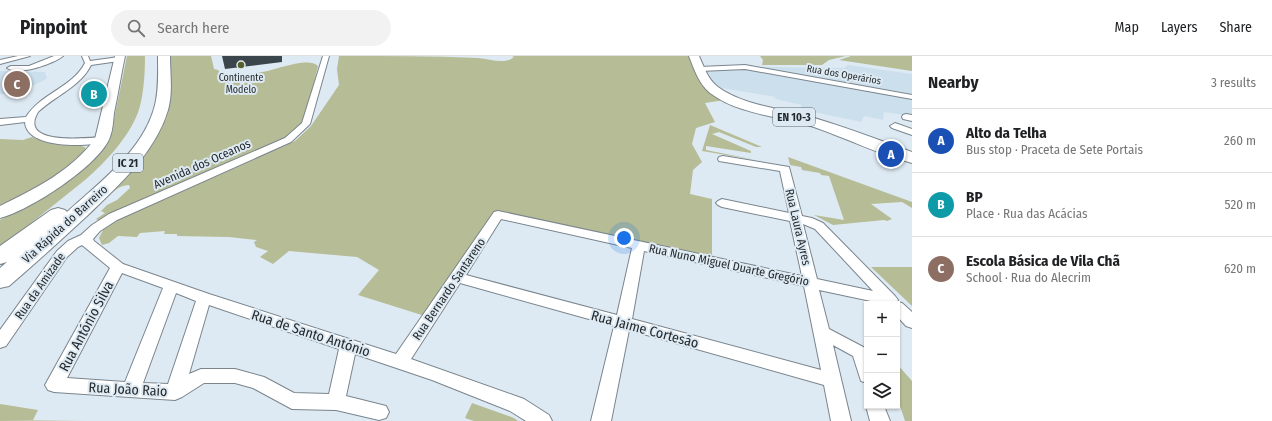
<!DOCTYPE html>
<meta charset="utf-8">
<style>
:root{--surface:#fff;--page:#f2f2f2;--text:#202124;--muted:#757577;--line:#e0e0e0;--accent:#111827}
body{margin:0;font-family:"Fira Sans Condensed",sans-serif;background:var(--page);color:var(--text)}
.controls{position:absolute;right:12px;bottom:12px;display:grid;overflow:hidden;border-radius:0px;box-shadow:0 1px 3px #0004}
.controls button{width:36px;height:36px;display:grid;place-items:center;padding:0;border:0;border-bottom:1px solid var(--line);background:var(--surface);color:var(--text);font:20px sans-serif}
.you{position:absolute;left:624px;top:182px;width:14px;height:14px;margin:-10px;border:3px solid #fff;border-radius:50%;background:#1a73e8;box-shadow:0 0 0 6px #1a73e833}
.badge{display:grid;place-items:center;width:26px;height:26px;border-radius:50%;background:var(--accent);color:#fff;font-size:13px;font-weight:700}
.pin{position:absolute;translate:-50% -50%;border:2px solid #fff;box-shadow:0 1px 4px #0006}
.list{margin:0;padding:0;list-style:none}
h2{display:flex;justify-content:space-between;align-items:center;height:52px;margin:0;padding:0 16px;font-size:17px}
h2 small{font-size:13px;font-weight:400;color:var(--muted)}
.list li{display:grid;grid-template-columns:26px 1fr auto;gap:12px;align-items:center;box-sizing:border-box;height:64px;padding:0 16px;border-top:1px solid var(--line)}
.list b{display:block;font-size:15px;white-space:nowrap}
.list p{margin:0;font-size:13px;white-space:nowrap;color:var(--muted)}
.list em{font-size:13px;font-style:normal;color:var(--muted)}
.icon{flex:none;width:22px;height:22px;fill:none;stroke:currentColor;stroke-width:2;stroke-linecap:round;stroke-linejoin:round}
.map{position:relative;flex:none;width:912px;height:365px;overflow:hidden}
header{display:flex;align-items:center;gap:24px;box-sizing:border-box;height:56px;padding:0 20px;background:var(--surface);border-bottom:1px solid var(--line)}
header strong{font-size:19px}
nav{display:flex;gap:22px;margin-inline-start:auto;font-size:14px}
.search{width:280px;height:36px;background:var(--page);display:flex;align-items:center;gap:10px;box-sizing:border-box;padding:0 14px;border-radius:22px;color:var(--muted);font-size:15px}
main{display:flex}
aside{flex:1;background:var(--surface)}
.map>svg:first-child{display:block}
</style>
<header>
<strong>Pinpoint</strong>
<div class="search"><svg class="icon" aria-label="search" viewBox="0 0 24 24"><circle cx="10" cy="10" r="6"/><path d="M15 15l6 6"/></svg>Search here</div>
<nav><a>Map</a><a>Layers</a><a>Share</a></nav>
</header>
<main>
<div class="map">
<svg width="912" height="365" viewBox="0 0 912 365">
<rect width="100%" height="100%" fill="#deeaf3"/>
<g fill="#ccdfed">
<polygon points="848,9 912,18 912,60 884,56 883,64 864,60 861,66 800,53 802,49 775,43 776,41 716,31 707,14 755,11 844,12"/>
<polygon points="0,15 45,16 47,22 43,25 11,38 0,38"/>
</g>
<g fill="#b6bc95">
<path d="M127,0H145C145,16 144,34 140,50C133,77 106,106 85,124L0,192V164L66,126L81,115L101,97L112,77V73Z"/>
<path d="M169,0H211L214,13L218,14C221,19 229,19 235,19C244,18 253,18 262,16C275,14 309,0 318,10L308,51L302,68L283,84L100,165L96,163L105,157L101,155L107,149L117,144L130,132L129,129C117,129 111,139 102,145L117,129L170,28L172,27L169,26Z"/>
<path d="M339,0C386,0 432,0 478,2C490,3 505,9 514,1L512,0H691L703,30L725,44L705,47L715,66L696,72L692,88L702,106L693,114L690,138L712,143V203L498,155L491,161L425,260L358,239L379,214L357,201L289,195L273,208L260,201L268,195L256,191L254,186L257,184L229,181L177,180V178H164L165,175L140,177L137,181L118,180L109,187L102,189L99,182L104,172L119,162L295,85L311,70L339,29L337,13Z"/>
<polygon points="760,0 846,0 829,4 822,9 762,9 763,4"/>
<polygon points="851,0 912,0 912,15 839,4"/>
<polygon points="710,69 762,91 756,91 719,76 712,78 751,95 751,97 706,90 706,94 756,104 702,95"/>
<path d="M32,81C49,89 70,86 85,91L86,94C70,118 26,138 0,152V83L23,84Z"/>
<polygon points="788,101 912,146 912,152 902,146 871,148 892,163 887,165 884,164 833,169 814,159 844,164 829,120 821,119 820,117 802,114 801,111 790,109"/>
<polygon points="871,211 912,211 912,250"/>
<polygon points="897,308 912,325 912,365 905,365 897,341"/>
<polygon points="472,347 514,362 518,365 474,365 465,362"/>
<polygon points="0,348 38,354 33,364 85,364 0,365"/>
</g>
<polygon fill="#3b454c" points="222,0 282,0 282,6 225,13"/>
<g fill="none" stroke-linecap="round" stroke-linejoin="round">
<defs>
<g id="street">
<polygon points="18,0 30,0 0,8 0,4"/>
<path d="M54,0H63C53,8 19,20 7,12L11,10H29Z"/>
<path d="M82,0H88L90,5L119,1L122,3L119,5L91,9C81,30 55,40 38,56C18,90 86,82 102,81L105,82L107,84L105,86C87,91 26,93 25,66L0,69V63L26,61C41,37 72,32 85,7Z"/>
<path d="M323,0H329L310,68L291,86L117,164L100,175L93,183L94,185L123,208L209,238L396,298L494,156L498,155L802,220L790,165L722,151L718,149L716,147L718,145L722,143L789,157L780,115L719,105L718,103L719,101L723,100L789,111L802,160L812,162L823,167L895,240L898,244L897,246L902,247L912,256V272L906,270L897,260V248H885L819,234L829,273L867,293V327L861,325L853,300L833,289L851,365H831L824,329L629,274L611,365H591L614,270L460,227L411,303L524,343L549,359L552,365H526L510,355L432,324L355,298L346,340L386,350L389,356L386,362L379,364L336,354L292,353L253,332L235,327H204L182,341L175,344L54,336L48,334L45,329L110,212L82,189L78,191L67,201L6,290L0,292V274L57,195L68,185L81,179L92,169L109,158L285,82L302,67ZM501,163L632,192L617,259L466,219ZM803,168L815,173L873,235L817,223ZM644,195L804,230L821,314L632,263ZM122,217L163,232L125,326L67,322ZM176,237L196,245L168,328L143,327ZM209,249L339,293L329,338L294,337L264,321L235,313H201L189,318Z"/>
<polygon points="745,9 912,39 912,43 745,13 700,15 696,13 700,11"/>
<polygon points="906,58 912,59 912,65 903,63 902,61 903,59"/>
<polygon points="895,67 912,73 912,79 892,72 890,70"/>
<polygon points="867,347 867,350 884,350 890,365 870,365 866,350"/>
</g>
<path id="secondary" d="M115,0H125C121,19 118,38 114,57C113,65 113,73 110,81C100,109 29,155 0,162V150C35,133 71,115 95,83Z"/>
<path id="primary" d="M689,0H699C704,11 708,24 718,31C744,50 781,52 811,61C845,71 879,84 912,96V107C880,99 846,82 814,71C781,60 739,59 710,37C699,28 694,13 689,0Z"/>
<path id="highway" d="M158,0H170C170,18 173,37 168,54C155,97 119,129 88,159C62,183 36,207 9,230L0,232V212L7,206L0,208V190L51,154L58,152L65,154L67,156C100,126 144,94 155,49C159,33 158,16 158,0Z"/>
</defs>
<use href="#street" stroke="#7a858d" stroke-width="2"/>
<use href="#secondary" stroke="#7a858d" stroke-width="2"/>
<use href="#primary" stroke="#7a858d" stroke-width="2"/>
<use href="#highway" stroke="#7a858d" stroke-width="2"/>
<use href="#street" fill="#fff" fill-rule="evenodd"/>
<use href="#secondary" fill="#fff" fill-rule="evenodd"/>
<use href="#primary" fill="#fff" fill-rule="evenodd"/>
<use href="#highway" fill="#fff" fill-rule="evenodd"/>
</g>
<circle fill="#585e2c" stroke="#deeaf3" stroke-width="1.5" cx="241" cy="9" r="4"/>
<g text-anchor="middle" stroke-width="4" stroke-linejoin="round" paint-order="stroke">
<g font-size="10" fill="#252a2d" stroke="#deeaf3">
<text transform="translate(844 18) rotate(10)" y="4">Rua dos Operários</text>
</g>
<g font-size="10" fill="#252a2d" stroke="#deeaf3">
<text x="241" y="25">Continente<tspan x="241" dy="12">Modelo</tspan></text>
</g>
<g fill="#deeaf3" stroke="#5c6468" stroke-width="1">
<rect x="773" y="52" width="42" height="18" rx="3"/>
<rect x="113" y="98" width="30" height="18" rx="3"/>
</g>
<g font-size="11" font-weight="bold" fill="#252a2d">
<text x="794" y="65">EN 10-3</text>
<text x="128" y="111">IC 21</text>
</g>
<g font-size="12" fill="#252a2d" stroke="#deeaf3">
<text transform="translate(202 108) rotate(-24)" y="4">Avenida dos Oceanos</text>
<text transform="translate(65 168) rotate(-42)" y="4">Via Rápida do Barreiro</text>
<text transform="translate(798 171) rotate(77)" y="4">Rua Laura Ayres</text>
<text transform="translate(729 209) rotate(12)" y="4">Rua Nuno Miguel Duarte Gregório</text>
<text transform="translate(40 230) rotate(-55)" y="4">Rua da Amizade</text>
<text transform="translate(449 233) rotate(-56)" y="4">Rua Bernardo Santareno</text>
</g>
<g font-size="14" fill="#252a2d" stroke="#deeaf3">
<text transform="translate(86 270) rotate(-62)" y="5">Rua António Silva</text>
<text transform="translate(645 273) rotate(15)" y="5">Rua Jaime Cortesão</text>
<text transform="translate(311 277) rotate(18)" y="5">Rua de Santo António</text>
<text transform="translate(128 333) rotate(3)" y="5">Rua João Raio</text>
</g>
</g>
</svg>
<div class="controls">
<button>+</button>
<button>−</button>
<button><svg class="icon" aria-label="layers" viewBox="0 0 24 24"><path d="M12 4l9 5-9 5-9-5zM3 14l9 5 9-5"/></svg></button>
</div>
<div class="you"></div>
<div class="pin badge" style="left:891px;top:98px;background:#1a4fb4">A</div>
<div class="pin badge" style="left:94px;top:38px;background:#0f9aa8">B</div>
<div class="pin badge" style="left:17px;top:28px;background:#8d6e63">C</div>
</div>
<aside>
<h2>Nearby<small>3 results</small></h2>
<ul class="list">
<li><span class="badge" style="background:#1a4fb4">A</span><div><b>Alto da Telha</b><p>Bus stop · Praceta de Sete Portais</p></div><em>260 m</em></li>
<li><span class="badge" style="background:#0f9aa8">B</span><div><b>BP</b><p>Place · Rua das Acácias</p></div><em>520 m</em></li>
<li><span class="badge" style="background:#8d6e63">C</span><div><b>Escola Básica de Vila Chã</b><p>School · Rua do Alecrim</p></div><em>620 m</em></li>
</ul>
</aside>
</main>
